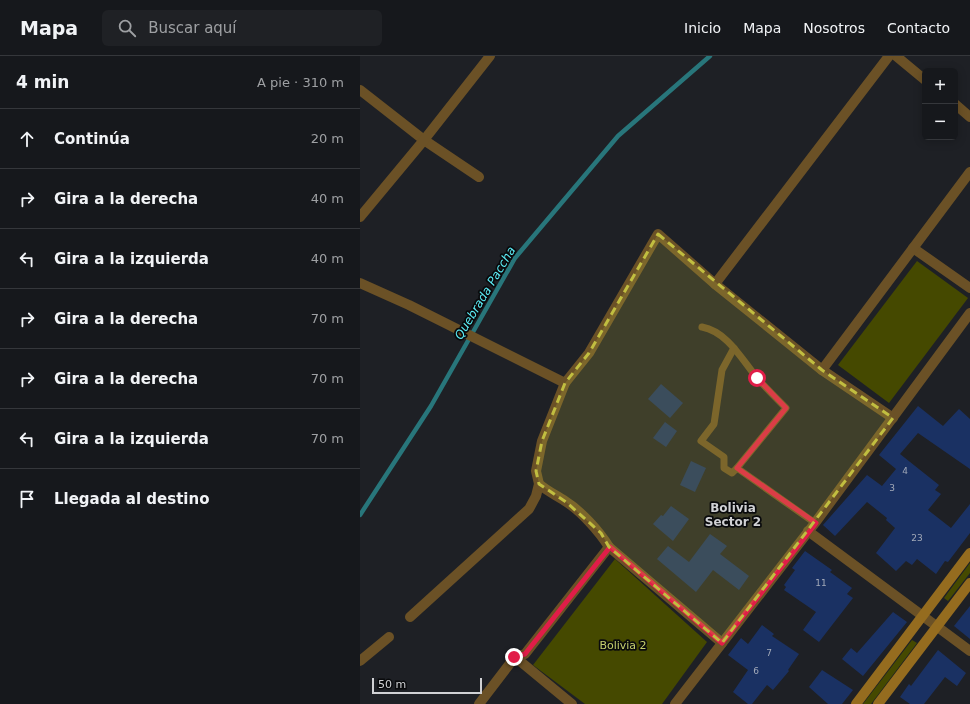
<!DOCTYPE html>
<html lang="es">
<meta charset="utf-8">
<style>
:root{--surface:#16181c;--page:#1f2125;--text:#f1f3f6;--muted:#9ea0a3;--line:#35373b}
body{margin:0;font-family:"DejaVu Sans",sans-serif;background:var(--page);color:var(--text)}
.controls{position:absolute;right:12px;top:12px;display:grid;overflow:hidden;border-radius:6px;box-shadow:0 2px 10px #0003}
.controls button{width:36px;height:36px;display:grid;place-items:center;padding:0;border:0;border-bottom:1px solid var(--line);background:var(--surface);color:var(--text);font:20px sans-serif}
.scale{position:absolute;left:12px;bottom:10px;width:110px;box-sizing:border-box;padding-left:4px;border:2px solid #d0d1d4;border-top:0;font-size:11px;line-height:14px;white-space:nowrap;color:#d0d1d4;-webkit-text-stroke:3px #090a0c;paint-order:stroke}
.stop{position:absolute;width:12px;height:12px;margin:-9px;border:3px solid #e11d48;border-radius:50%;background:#fff}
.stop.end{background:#e11d48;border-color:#fff;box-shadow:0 1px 4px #0008}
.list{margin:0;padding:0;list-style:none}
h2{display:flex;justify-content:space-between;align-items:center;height:52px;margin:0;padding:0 16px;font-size:17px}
h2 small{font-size:13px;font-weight:400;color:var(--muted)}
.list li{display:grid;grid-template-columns:26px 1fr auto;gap:12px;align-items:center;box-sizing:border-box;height:60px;padding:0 16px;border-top:1px solid var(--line)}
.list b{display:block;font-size:15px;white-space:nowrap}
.list em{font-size:13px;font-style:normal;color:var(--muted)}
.icon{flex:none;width:22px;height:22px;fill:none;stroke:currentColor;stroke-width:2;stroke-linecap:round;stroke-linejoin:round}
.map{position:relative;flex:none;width:610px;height:648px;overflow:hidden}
header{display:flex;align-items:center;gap:24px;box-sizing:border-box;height:56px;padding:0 20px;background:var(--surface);border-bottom:1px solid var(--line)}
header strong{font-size:19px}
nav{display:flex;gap:22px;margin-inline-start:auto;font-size:14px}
.search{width:280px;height:36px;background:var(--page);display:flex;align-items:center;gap:10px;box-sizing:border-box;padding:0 14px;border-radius:6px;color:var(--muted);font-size:15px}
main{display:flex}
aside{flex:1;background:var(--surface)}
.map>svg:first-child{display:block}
</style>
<header>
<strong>Mapa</strong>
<div class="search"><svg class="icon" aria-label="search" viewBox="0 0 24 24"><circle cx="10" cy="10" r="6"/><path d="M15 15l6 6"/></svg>Buscar aquí</div>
<nav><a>Inicio</a><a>Mapa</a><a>Nosotros</a><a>Contacto</a></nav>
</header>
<main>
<aside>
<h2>4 min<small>A pie · 310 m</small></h2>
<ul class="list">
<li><svg class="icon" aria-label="ahead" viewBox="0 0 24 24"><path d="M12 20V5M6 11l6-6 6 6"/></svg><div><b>Continúa</b></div><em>20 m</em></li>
<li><svg class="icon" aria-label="right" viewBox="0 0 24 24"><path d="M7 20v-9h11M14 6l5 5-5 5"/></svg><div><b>Gira a la derecha</b></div><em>40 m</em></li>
<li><svg class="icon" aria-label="left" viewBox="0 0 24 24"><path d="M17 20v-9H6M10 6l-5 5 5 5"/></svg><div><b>Gira a la izquierda</b></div><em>40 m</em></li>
<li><svg class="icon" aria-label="right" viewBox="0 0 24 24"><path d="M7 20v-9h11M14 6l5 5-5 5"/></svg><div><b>Gira a la derecha</b></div><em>70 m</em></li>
<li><svg class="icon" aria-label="right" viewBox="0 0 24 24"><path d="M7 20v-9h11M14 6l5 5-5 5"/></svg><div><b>Gira a la derecha</b></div><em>70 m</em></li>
<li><svg class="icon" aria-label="left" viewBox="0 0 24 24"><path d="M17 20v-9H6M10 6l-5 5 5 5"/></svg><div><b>Gira a la izquierda</b></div><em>70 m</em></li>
<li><svg class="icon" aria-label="arrive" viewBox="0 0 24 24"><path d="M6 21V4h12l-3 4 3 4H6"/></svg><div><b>Llegada al destino</b></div></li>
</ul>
</aside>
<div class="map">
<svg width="610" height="648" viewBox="0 0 610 648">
<rect width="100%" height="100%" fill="#1e2025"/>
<g fill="#454900">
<polygon points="557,205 608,242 529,347 478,309"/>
<polygon points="255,503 347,586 302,648 225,648 173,609"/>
<polygon points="610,507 610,517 588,545 584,542"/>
<polygon points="552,584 557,587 511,648 503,648"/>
</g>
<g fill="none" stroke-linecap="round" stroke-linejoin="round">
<polyline stroke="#28767b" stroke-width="4.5" points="0,459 71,350 155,202 258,80 350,0"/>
</g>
<g fill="#1a3163">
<polygon points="301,328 323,347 310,362 288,343"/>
<polygon points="558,350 583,370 599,353 610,363 610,413 558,377 540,398 579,429 575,434 581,438 568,454 591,472 610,448 610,477 588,506 585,505 576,518 557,503 552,509 546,505 536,515 516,497 535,472 526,464 527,462 507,446 475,480 463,469 507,419 522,430 536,413 519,399"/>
<polygon points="305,366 317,375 306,391 293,382"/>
<polygon points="331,405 346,412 335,436 320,429"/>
<polygon points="311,450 329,463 313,485 293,468 301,459 303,460"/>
<polygon points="350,478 367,490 360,498 389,520 379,534 353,514 336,536 297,503 308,490 329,506"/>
<polygon points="445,495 472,514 470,516 492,532 487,538 493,542 459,586 443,574 456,556 424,534 426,531 424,529 435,514 432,512"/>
<polygon points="610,550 610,583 594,570"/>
<polygon points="533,556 547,566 503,620 482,603 491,592 497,597"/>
<polygon points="402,569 414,578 412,580 439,598 428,614 429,615 413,634 407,629 392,648 388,648 373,636 388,614 368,599 381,582 388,588"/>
<polygon points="578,594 606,617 597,630 585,621 564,648 550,648 540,641 549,628 551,630"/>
<polygon points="462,614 493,634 482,648 468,648 449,631"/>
</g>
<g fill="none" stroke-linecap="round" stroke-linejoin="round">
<g stroke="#6b5126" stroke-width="7">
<path d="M342,271C368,276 382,304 398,323C407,333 416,342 426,352L377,412"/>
<polyline points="374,292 362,314 354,368 341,385 364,401 364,412 372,417 377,412 455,467"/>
</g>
<g stroke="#6b5126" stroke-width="10">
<polyline points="536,0 565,24"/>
<polyline points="0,34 64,84 119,121"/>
<polyline points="595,48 610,61"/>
<polyline points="0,161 64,84 130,0"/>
<polyline points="553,192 610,232"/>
<polyline points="0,227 49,249 205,327"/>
<polyline points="355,228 462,314 533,362"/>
<polyline points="462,314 610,116"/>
<polyline points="448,475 610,595"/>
<polyline points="50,561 169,453 176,440 179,428"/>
<path d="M362,587L249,491C239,475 221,455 205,445C196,439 187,435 179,428L176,415L182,385L205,327L229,297L298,178L355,228L529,0"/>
<polyline points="155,601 212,648"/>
<polyline points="0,605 29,581"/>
<polyline points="119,648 155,601 165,598 249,491"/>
<polyline points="315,648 455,467 610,257"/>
</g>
<g stroke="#956c1f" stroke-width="10">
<polyline points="496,648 610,497"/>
<polyline points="518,648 610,527"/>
</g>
</g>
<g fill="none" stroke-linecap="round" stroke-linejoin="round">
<polyline stroke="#e11d48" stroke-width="5" points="154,601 165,598 250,491 362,587 456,467 377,412 426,352 397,322"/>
</g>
<path fill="#c1be40" fill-opacity="0.2" stroke="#c1be40" stroke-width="3" stroke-dasharray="8 5" stroke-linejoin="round" d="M298,178L462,314L533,362L362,587L249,491L241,477L206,446L179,428L176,415L182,385L205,327L229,297Z"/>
<g text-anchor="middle" stroke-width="3.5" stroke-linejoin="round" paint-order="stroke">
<g font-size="9" fill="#a2a9b8">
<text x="545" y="418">4</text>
<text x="532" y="435">3</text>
<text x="557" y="485">23</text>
<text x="461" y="530">11</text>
<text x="409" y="600">7</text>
<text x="396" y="618">6</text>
</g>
<g font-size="11" fill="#c5cf6d" stroke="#090a0c">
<text x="263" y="593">Bolivia 2</text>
</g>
<g font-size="12" font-style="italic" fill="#5cedf6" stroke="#090a0c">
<text transform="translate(125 237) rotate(-59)" y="4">Quebrada Paccha</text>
</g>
<g font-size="12" font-weight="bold" fill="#d0d1d4" stroke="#090a0c">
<text x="373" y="456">Bolivia<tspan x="373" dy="14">Sector 2</tspan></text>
</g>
</g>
</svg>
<div class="controls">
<button>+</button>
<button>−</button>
</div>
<div class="scale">50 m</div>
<div class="stop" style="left:397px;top:322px"></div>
<div class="stop end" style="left:154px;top:601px"></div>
</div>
</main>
